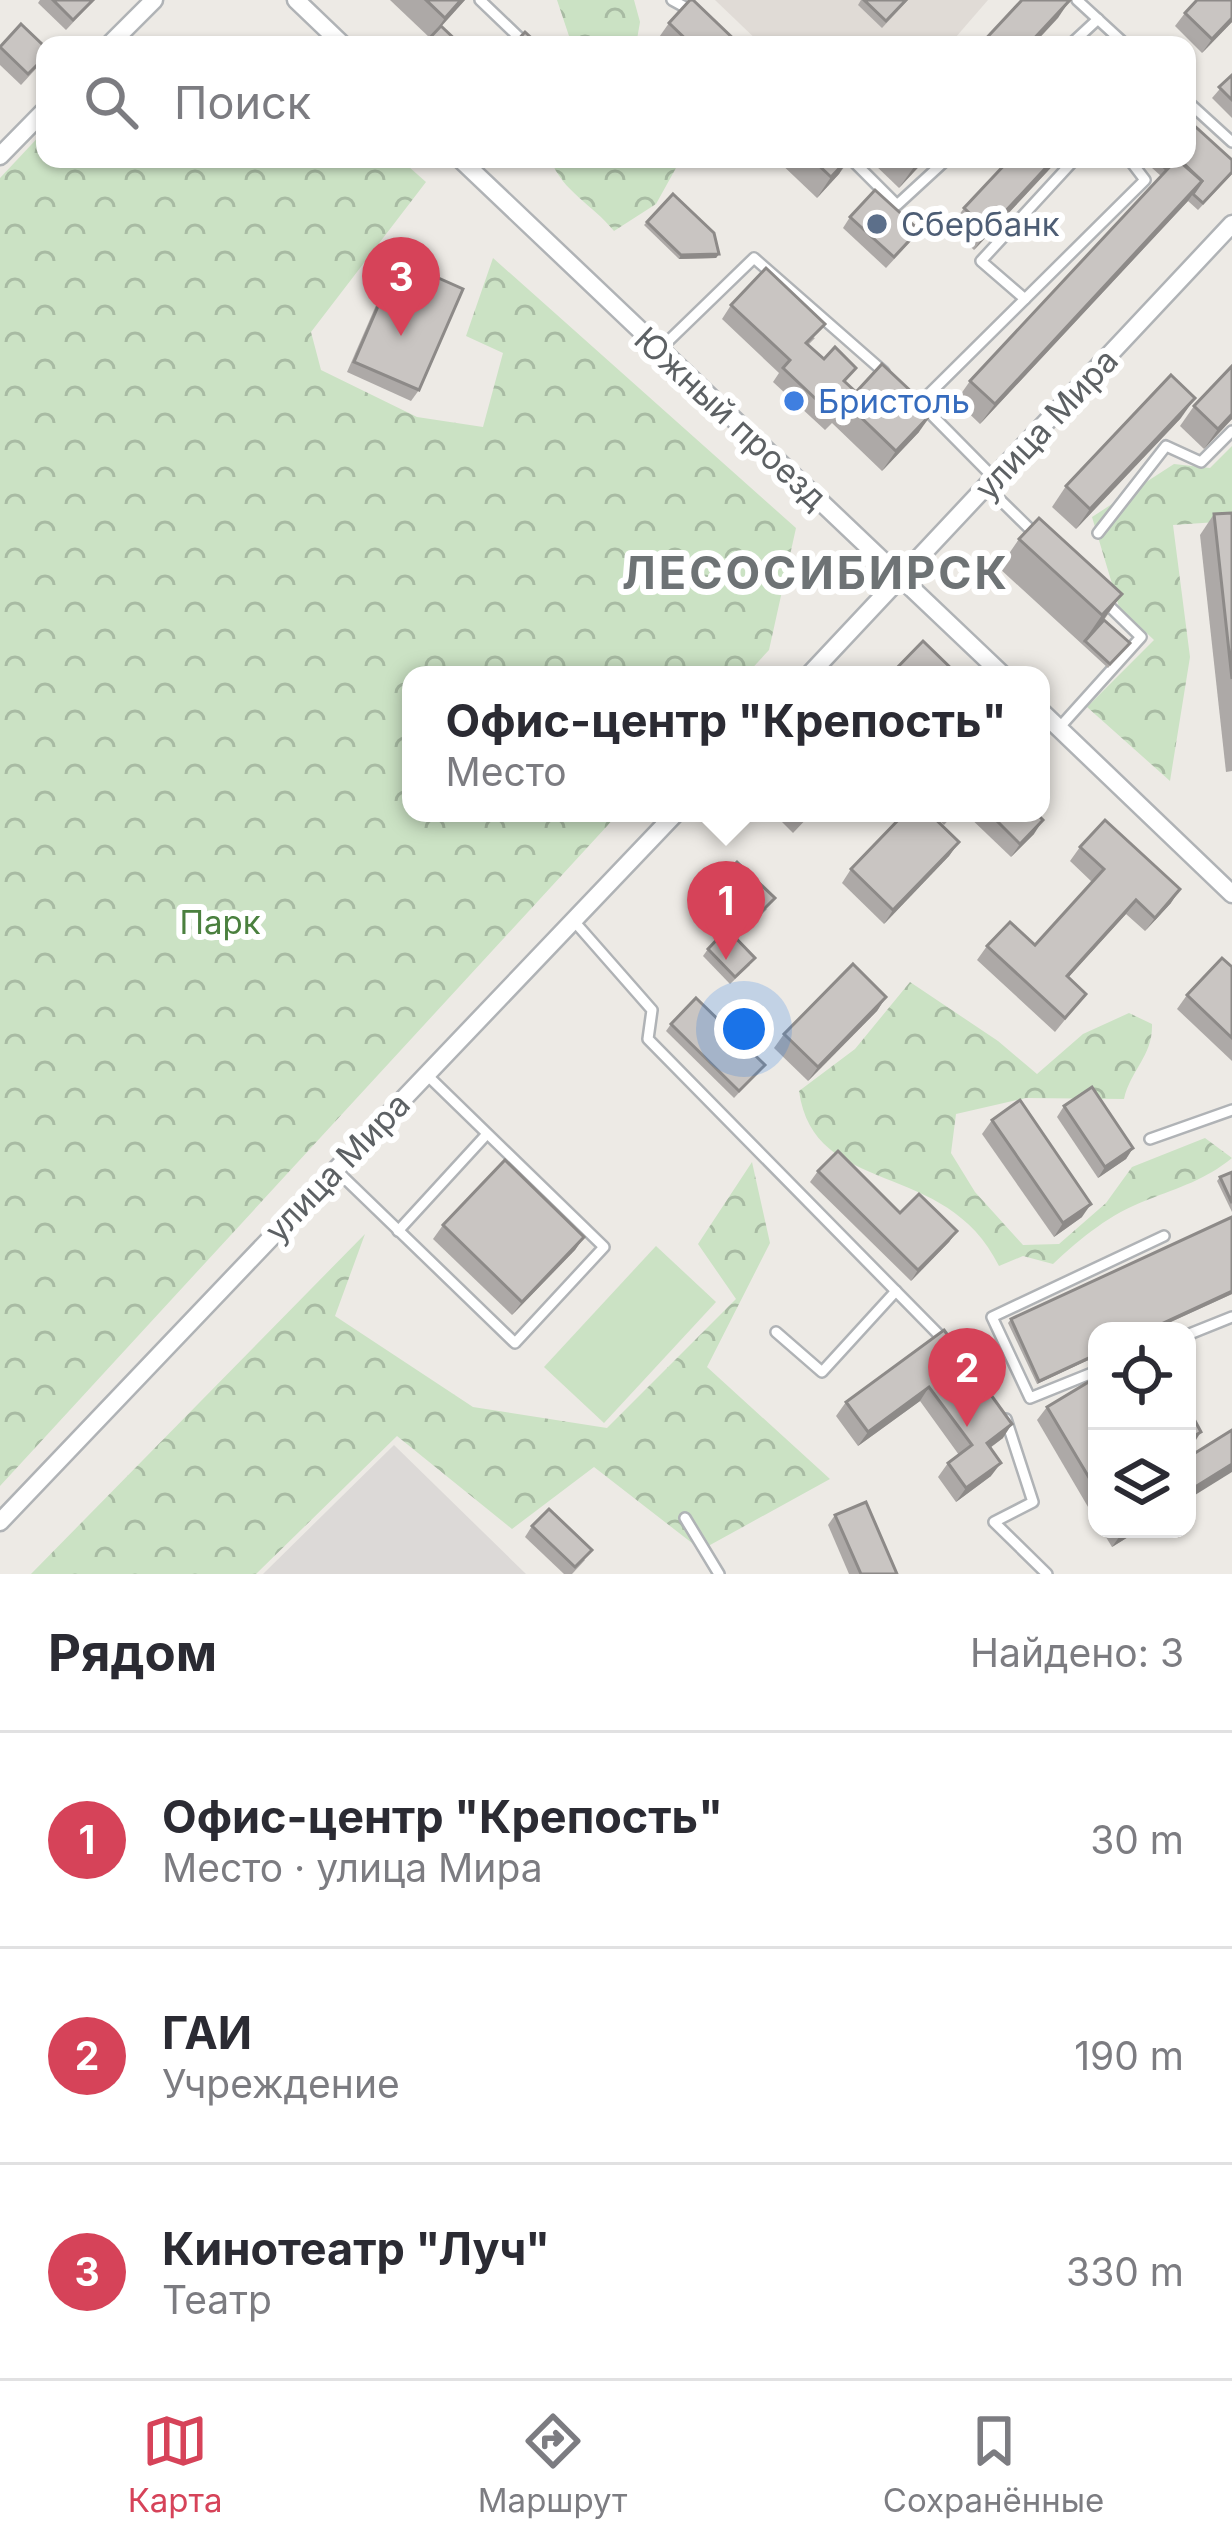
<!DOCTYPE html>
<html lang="ru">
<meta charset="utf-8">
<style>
:root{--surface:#fff;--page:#f7f7f7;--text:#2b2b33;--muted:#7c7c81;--line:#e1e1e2;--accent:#d64359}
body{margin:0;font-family:Inter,sans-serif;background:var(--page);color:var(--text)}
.controls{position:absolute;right:36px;bottom:36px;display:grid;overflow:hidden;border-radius:24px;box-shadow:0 3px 9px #0004}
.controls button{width:108px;height:108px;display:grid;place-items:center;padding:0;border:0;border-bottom:3px solid var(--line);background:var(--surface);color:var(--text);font:60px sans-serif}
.you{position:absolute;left:744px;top:1029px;width:42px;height:42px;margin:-30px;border:9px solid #fff;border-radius:50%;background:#1a73e8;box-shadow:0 0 0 18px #1a73e833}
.badge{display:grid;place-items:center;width:78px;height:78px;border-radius:50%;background:var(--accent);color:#fff;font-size:39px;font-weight:700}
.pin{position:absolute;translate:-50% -99px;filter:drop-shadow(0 3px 6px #0008)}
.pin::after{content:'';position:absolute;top:63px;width:42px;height:36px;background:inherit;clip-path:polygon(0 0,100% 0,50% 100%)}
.popup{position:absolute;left:402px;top:666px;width:648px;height:156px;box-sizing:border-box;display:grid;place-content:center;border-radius:24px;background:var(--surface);filter:drop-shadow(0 3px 9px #0005);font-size:39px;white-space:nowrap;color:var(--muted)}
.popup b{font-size:45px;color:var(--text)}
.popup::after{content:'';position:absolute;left:50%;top:100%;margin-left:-24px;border:24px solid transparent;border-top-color:var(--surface)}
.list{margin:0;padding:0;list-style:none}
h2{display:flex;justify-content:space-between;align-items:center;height:156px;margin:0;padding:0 48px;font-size:51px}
h2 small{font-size:39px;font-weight:400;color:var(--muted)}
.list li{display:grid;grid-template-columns:78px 1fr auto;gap:36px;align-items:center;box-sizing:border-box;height:216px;padding:0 48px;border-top:3px solid var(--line)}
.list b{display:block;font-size:45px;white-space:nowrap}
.list p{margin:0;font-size:39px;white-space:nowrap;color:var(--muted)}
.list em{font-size:39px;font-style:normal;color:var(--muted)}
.icon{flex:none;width:66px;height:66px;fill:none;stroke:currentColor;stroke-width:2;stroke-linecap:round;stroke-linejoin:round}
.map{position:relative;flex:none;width:1232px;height:1574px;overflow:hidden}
.search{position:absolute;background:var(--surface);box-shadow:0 3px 9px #0004;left:36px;right:36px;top:36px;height:132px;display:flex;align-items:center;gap:30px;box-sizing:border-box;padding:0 42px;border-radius:24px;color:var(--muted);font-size:45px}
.sheet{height:804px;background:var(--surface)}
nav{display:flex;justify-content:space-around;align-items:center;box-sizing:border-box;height:168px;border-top:3px solid var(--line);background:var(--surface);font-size:33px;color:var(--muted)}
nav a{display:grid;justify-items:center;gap:6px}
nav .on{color:var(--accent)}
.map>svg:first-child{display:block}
</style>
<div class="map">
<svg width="1232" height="1574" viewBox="0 0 1232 1574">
<defs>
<pattern id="forest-crowns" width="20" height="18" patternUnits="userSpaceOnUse" patternTransform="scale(3)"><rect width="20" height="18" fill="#cbe2c4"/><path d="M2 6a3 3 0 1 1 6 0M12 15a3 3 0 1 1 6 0" fill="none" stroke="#a8bba3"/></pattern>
</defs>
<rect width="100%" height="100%" fill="#edeae5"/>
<polygon fill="#dcd9d7" points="394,1445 526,1574 263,1574"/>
<polygon fill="#e0dbd6" points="715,0 988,0 949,45 762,45"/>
<g fill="url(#forest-crowns)">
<polygon points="557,0 634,0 640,22 636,45 572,45"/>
<polygon points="45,130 45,159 400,159 426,182 311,332 321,370 417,417 483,427 503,353 466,336 493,258 796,528 769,650 746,675 411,675 411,813 619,813 0,1486 0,178"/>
<path d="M550,159H681L656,204L614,231C591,203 564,193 550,159Z"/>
<polygon points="1232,446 1232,521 1173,525 1190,657 1170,781 1087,707 1154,640 1119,607 1092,517 1174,464 1210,468"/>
<path d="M910,982L998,1041L1037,1074L1083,1034L1129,1013L1152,1024C1153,1056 1131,1069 1124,1099L1026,1098L956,1114L951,1153L975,1192L1023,1245L1059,1244L1106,1203L1132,1167L1205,1138L1232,1158C1205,1180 1180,1187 1147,1200C1110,1214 1082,1237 1053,1264L1023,1256L999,1266C946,1157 814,1199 799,1091L855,1049Z"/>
<polygon points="752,1162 770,1243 707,1367 830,1479 701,1550 594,1467 512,1529 397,1436 256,1574 31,1574 365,1234 335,1316 473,1407 607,1428 736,1299 698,1244"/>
</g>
<polygon fill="#cbe2c4" points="656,1246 716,1302 604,1423 544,1367"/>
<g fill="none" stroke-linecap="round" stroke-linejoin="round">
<defs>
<g id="lane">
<polyline points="480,0 527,45"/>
<polyline points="672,0 694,12"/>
<polyline points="1077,0 1126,45"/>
<polyline points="1070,45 1098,19"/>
<polyline points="1187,101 1232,142"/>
<polyline points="851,159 897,205 947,159"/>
<polyline points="1025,299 981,261 1075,159"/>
<polyline points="658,351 754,258 884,372"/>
<polyline points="995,479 920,403 1145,180 1129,159"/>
<polyline points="987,487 1036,535"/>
<polyline points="1098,533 1166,446 1201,462 1232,431"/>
<polyline points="1059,728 1141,637 1104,601"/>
<polyline points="573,920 652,1010 648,1039 944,1340"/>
<polyline points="1150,1139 1232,1110"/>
<polyline points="335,1169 515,1343 604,1247 427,1075"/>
<polyline points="398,1231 487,1134"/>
<polyline points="776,1332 822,1372 896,1291"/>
<polyline points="1187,1335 1232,1317"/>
<polyline points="1097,1371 1030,1398 992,1317 1164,1236"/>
<polyline points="1006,1419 1033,1502 994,1522 1047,1574"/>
<polyline points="685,1518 719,1574"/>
</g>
<g id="street">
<polyline points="296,0 343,45"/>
<polyline points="109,45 154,0"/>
<polyline points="0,156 45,110"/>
<polyline points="460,159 1003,675"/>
<polyline points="809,675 1232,224"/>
<polyline points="1041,711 1232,894"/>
<polyline points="0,1522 676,813"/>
</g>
</defs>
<use href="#lane" stroke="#b0b3b6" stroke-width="14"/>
<use href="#street" stroke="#b0b3b6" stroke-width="21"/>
<use href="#lane" stroke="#fff" stroke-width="9"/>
<use href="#street" stroke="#fff" stroke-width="16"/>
</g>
<g fill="#ada9a7">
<polygon points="40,0 94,0 66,30 38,3"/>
<polygon points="390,0 465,0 430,38"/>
<polygon points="861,0 908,0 882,28 858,5"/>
<polygon points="1232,0 1232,22 1202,53 1175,26 1185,13"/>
<polygon points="669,23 740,45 657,45 655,43"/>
<polygon points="0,47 45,59 21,85 0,65"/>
<polygon points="1232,75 1232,118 1212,98"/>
<polygon points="776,159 850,159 839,174 817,198"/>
<polygon points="876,159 926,159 899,188 873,163"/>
<polygon points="1010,159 1059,159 974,250 950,228 964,208"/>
<polygon points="1142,159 1232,160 1232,174 1198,210 1188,201 980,424 956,401 970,381 1161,176"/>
<polygon points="673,194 719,254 716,258 679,259 644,225"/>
<polygon points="850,217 911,241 886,268 843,228"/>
<polygon points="398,260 419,390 411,401 347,372 391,271"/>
<polygon points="731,305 815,338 808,345 856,392 919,432 882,471 832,423 825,430 773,382 779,373 722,319"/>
<polygon points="1232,366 1232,419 1204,449 1180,426 1194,406"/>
<polygon points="1181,418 1076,529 1052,507 1066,486"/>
<polygon points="1232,513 1232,771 1226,772 1200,535 1214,514"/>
<polygon points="1019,539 1122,594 1104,620 1130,643 1108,668 999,568"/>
<polygon points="773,813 812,813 793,833"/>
<polygon points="932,813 955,813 944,825"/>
<polygon points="965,813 1036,813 1034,834 1011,857"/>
<polygon points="959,842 949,856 884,924 842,883 851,869"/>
<polygon points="1080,847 1171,903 1145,931 1126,914 1068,977 1086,994 1055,1032 977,960 987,946 1035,945 1092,882 1070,861"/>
<polygon points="715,884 767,909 745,932 707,895"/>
<polygon points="708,949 750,965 730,984 703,956"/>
<polygon points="1232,967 1232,1061 1177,1009 1187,995"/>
<polygon points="886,997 877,1011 808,1081 774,1048 784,1034"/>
<polygon points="671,1024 765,1065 734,1098 666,1031"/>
<polygon points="1064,1106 1133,1148 1126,1159 1098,1178 1057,1117"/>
<polygon points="992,1120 1082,1217 1054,1237 982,1134"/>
<polygon points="818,1171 900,1213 957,1231 949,1242 911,1281 810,1182"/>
<polygon points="1232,1172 1232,1212 1217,1181 1220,1177"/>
<polygon points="1232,1217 1232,1294 1151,1331 1097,1331 1097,1356 1037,1384 1008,1323 1011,1319"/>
<polygon points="443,1225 584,1237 575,1250 512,1315 433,1239"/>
<polygon points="944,1330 1003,1438 990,1448 991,1476 956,1502 938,1477 948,1463 959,1455 920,1401 858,1446 836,1416 846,1402"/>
<polygon points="1097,1377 1097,1509 1091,1512 1037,1420 1047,1407"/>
<polygon points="835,1515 897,1574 849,1574 828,1525"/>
<polygon points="532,1526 585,1560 572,1574 564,1574 525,1537"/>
<polygon points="1101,1529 1141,1529 1112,1547"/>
</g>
<g fill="#8d8a88">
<polygon points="461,0 465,0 431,38 445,18"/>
<polygon points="1070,0 1058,18 1033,45 1028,45"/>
<polygon points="1232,18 1232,22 1202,53 1212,39"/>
<polygon points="848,159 839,174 817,198 831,177"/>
<polygon points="921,159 926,159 899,188 914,167"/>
<polygon points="1054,159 1059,159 974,250 988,230"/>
<polygon points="1202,181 1188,201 980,424 995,404"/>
<polygon points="719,254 716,258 679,259 681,255"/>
<polygon points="1195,398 1181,418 1076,529 1090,509"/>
<polygon points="933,412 919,432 882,471 896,451"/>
<polygon points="1232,414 1232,419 1204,449 1218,429"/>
<polygon points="1122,594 1101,623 1082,644 1102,615"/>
<polygon points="1043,820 1034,834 1011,857 1020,844"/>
<polygon points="959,842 949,856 884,924 893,910"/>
<polygon points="1180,889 1171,903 1145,931 1155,918"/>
<polygon points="1136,900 1126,914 1057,990 1067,976"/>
<polygon points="886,997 877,1011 808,1081 818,1067"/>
<polygon points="1133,1148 1126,1159 1098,1178 1105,1167"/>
<polygon points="1091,1204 1082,1217 1054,1237 1063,1223"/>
<polygon points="957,1231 949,1242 911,1281 918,1270"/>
<polygon points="584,1237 575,1250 512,1315 522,1302"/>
<polygon points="1232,1291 1232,1294 1151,1331 1146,1331"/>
<polygon points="1097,1354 1097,1356 1037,1384 1039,1381"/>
<polygon points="929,1387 920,1401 858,1446 868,1432"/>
<polygon points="1012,1424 1003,1438 977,1457 987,1443"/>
<polygon points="1201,1432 1194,1443 1187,1447 1187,1440"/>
<polygon points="1001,1463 991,1476 956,1502 966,1488"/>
<polygon points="1232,1464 1232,1472 1187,1500 1187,1492"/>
<polygon points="1128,1529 1141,1529 1112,1547 1122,1533"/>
</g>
<g fill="#c9c5c2" stroke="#8d8a88" stroke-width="3">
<polygon points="53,0 93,0 73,20"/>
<polygon points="426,0 461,0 445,18"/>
<polygon points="690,0 693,0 740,45 692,45 669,23"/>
<polygon points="864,0 906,0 886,21"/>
<polygon points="1022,0 1070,0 1028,45 980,45"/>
<polygon points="1197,0 1232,0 1232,18 1212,39 1185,13"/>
<polygon points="21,24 45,47 45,57 28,74 0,47"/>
<polygon points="441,26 461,45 423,45"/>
<polygon points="525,32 539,45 513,45"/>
<polygon points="1232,75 1232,100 1219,87"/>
<polygon points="1187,119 1232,160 1232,172 1203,203 1193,194 1202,181 1179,159 1187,159"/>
<polygon points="812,159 848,159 831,177"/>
<polygon points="905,159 921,159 914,167"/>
<polygon points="1010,159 1054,159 988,230 964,208"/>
<polygon points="1155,159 1177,159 1167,170"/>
<polygon points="1177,159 1202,181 995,404 970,381"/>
<polygon points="875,190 919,230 894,257 850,217"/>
<polygon points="673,194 714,233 719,254 681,255 647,222"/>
<polygon points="398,260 463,289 419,390 354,362"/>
<polygon points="766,268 825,324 806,343 824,359 835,347 856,368 844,381 856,392 834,416 783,368 790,360 731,305"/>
<polygon points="882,364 933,412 896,451 846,403"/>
<polygon points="1232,366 1232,414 1218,429 1194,406"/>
<polygon points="1171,375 1195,398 1090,509 1066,486"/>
<polygon points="1232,513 1232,679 1214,514"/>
<polygon points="1039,518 1122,594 1102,615 1019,539"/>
<polygon points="1104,620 1130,643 1110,664 1085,641"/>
<polygon points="923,641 958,675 890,675"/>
<polygon points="905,813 929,813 959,842 893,910 851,869"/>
<polygon points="989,813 1036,813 1043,820 1020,844"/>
<polygon points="1105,820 1180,889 1155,918 1136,900 1067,976 1086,994 1065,1018 987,946 1010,922 1035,945 1104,869 1080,847"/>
<polygon points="737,862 775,898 752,921 715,884"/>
<polygon points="727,929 755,958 735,977 708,949"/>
<polygon points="1222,958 1232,967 1232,1038 1187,995"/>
<polygon points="853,964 886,997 818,1067 784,1034"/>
<polygon points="696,998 765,1065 739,1091 671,1024"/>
<polygon points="1092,1087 1133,1148 1105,1167 1064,1106"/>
<polygon points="1020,1100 1091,1204 1063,1223 992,1120"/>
<polygon points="838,1151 900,1213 919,1194 957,1231 918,1270 818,1171"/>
<polygon points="505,1160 584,1237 522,1302 443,1225"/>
<polygon points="1232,1172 1232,1203 1220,1177"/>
<polygon points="1232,1217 1232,1291 1146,1331 1097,1331 1097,1354 1039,1381 1011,1319"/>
<polygon points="944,1330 1012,1424 987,1443 1001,1463 966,1488 948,1463 972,1445 929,1387 868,1432 846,1402"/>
<polygon points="1097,1377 1097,1491 1047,1407"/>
<polygon points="1187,1406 1201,1432 1187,1440"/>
<polygon points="1232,1430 1232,1464 1187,1492 1187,1458"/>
<polygon points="866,1502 897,1574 861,1574 835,1515"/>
<polygon points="549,1509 592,1550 575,1567 532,1526"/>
</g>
<circle fill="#5c6f8a" stroke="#fff" stroke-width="4.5" cx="877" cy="224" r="12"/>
<circle fill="#3f7fe0" stroke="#fff" stroke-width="4.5" cx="794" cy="401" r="12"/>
<g text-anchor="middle" stroke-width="12" stroke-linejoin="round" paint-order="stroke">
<g font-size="33" fill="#4e5e75" stroke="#fff" text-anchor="start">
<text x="901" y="236">Сбербанк</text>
</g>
<g font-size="33" fill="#366cbe" stroke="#fff" text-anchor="start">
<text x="818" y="413">Бристоль</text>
</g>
<g font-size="33" fill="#5d6164" stroke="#fff">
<text transform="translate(731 418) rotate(43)" y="12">Южный проезд</text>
<text transform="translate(1046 424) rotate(-47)" y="12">улица Мира</text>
<text transform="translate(337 1167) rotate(-46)" y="12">улица Мира</text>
</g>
<g font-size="33" fill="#4b803f" stroke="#fff">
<text x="220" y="934">Парк</text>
</g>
<g font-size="45" font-weight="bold" letter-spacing="3" fill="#6e7375" stroke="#fff">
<text x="816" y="589">ЛЕСОСИБИРСК</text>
</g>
</g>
</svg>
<div class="controls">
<button><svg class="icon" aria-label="locate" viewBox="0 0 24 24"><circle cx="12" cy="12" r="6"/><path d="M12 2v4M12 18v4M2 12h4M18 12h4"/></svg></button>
<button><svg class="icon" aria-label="layers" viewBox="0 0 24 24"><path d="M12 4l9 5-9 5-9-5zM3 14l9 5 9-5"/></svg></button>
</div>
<div class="you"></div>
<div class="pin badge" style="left:726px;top:960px">1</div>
<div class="popup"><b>Офис-центр &quot;Крепость&quot;</b>Место</div>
<div class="pin badge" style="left:967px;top:1427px">2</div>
<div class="pin badge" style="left:401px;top:336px">3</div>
<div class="search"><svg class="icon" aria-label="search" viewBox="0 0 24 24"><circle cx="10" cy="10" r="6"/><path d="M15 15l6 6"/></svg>Поиск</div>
</div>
<section class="sheet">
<h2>Рядом<small>Найдено: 3</small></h2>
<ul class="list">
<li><span class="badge">1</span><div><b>Офис-центр &quot;Крепость&quot;</b><p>Место · улица Мира</p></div><em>30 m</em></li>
<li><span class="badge">2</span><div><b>ГАИ</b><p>Учреждение</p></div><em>190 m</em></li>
<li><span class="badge">3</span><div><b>Кинотеатр &quot;Луч&quot;</b><p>Театр</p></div><em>330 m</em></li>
</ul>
</section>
<nav>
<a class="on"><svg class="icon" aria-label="map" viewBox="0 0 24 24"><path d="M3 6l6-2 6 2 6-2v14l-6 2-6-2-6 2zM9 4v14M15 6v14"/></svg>Карта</a>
<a><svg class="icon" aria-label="directions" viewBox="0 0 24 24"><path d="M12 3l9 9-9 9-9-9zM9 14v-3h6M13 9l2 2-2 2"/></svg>Маршрут</a>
<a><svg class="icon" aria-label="saved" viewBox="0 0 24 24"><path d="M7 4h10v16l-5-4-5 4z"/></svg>Сохранённые</a>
</nav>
